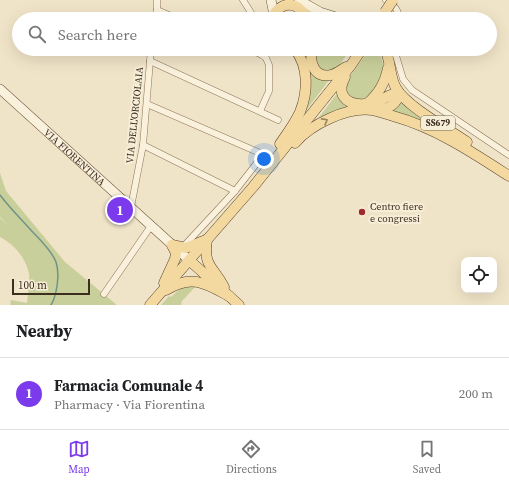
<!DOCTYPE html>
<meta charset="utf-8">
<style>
:root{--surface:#fff;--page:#f2f2f2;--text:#202124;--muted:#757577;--line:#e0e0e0;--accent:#7c3aed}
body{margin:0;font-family:"Source Serif 4",serif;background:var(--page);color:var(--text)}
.controls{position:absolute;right:12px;bottom:12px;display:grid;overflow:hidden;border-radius:8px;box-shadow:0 4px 16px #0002}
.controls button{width:36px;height:36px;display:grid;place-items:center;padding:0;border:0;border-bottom:1px solid var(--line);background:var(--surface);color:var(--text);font:20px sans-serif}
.scale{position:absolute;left:12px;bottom:10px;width:78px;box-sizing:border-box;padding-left:4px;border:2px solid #3d2e20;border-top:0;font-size:11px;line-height:14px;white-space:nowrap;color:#3d2e20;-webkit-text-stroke:3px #f7eed8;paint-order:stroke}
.you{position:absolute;left:264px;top:159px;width:14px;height:14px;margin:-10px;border:3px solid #fff;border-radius:50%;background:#1a73e8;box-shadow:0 0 0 6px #1a73e833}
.badge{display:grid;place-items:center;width:26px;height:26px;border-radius:50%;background:var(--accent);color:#fff;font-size:13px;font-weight:700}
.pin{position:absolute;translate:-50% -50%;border:2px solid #fff;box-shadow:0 1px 4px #0006}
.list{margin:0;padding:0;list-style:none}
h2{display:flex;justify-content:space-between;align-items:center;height:52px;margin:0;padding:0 16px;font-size:17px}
h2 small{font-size:13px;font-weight:400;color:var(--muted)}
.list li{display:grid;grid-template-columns:26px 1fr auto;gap:12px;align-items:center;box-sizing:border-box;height:72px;padding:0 16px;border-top:1px solid var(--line)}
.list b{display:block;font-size:15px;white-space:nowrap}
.list p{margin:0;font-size:13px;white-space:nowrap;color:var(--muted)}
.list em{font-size:13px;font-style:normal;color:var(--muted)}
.icon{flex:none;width:22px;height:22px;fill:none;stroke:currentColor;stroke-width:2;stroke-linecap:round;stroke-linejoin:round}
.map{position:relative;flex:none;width:509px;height:305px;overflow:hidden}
.search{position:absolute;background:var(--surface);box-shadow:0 4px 16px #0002;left:12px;right:12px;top:12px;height:44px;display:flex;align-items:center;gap:10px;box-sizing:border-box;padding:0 14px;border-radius:22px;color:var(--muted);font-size:15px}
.sheet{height:124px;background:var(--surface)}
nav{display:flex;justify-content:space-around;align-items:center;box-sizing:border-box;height:56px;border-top:1px solid var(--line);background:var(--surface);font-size:11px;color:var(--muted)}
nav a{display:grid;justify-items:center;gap:2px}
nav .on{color:var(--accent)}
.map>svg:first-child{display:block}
</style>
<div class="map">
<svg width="509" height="305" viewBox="0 0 509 305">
<rect width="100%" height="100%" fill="#f0e4c8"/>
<g fill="#c9cf9b">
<path d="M318,49H350C340,64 341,69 322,71L316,65V53Z"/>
<path d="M370,49H377C380,54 383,61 383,66C384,83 371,100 354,101L346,93L347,80Z"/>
<polygon points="309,68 330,79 304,113"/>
<polygon points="339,91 353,107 313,125"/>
<polygon points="401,103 440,130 388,113"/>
<path d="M0,173L6,191L65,262L117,305H10L11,300L27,303C28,293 30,283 29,274C26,258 14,244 0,237V218L11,228L0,217Z"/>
<polygon points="198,284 182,301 181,305 161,305 169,296 171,297 183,286"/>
</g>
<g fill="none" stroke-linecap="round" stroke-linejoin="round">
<path stroke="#6f938a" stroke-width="1.5" d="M0,195C9,207 19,217 29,228C38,238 51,249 56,262C60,274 57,295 51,305"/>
<defs>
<g id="minor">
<polyline points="243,0 255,19"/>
<path d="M386,0C393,5 400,10 398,19"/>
<polyline points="157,10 178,19"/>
<polyline points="154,19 157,10 157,0"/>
<polyline points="250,49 262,55 266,58 269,65 269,91 260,111"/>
<polyline points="394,49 403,79 412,90 509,155"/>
<polyline points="150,61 278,120"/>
<polyline points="147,104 260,153 260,159 235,191 183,247"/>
<polyline points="143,145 235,191"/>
<polyline points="131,207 143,145 151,49"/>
<polyline points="104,294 151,226"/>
</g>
<g id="secondary">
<polyline points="271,0 274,15"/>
<polyline points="299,0 320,12 342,19"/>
<path id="s1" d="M0,89L189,260"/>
</g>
<g id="primary">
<path d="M273,19C275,8 287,1 297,7C302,11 307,16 312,19"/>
<path d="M313,49C308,62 315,79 331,75C336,74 341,70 346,67"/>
<path d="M385,49C391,61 389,76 396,88C406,106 448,129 467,142"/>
<path d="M345,77C342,83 339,90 344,97C351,107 369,105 379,101C386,98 391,93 399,93"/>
<path d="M367,104C379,93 385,83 388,68"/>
<path d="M376,110C387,109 397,106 399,93"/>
<path d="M295,143C311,124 347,107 372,110C379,111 386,114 393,116C436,128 472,152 509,176"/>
<path d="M280,144C287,134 295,123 300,112C308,92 309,67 295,49"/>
<path d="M207,239C203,267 213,266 224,287"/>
<polyline points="172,245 186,248 203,241"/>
<polyline points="189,260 239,305"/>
<polyline points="164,283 175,259 176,253 172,245"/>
<path d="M166,290C192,274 205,283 229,296"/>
<polyline points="150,305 253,187 351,65 362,49"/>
</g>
</defs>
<use href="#minor" stroke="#8d765c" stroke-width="7"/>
<use href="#secondary" stroke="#6f573f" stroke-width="10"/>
<use href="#primary" stroke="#5b4430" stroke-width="11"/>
<use href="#minor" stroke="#faf1dc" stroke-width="6"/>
<use href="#secondary" stroke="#faf1dc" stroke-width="9"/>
<use href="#primary" stroke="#f3d9a0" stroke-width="10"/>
<defs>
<polyline id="primary-bridge" points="385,12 393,0"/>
</defs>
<use href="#primary-bridge" stroke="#5b4430" stroke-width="11" stroke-linecap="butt"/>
<use href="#primary-bridge" stroke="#f3d9a0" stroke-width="10"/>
</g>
<defs><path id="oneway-chevron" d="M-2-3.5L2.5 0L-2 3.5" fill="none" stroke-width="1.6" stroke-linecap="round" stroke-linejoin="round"/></defs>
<use stroke="#988460" href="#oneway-chevron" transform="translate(325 121) rotate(-29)"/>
<circle fill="#9e2a2b" stroke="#f7eed8" stroke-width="1.5" cx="362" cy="212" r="4"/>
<g text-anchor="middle" stroke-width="4" stroke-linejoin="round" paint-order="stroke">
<rect fill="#f7eed8" stroke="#756857" stroke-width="1" x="421" y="116" width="34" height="14" rx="3"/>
<g font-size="9" font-weight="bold" fill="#3d2e20">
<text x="438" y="126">SS679</text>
</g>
<g font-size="10" fill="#3d2e20" stroke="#f7eed8">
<text transform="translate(134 115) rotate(-84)" y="4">VIA DELL'ORCIOLAIA</text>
<text dy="4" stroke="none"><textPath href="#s1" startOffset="101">VIA FIORENTINA</textPath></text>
</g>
<g font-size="10" fill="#3d2e20" stroke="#f7eed8" text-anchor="start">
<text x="370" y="210">Centro fiere<tspan x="370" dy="12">e congressi</tspan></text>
</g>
</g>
</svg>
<div class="controls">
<button><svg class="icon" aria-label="locate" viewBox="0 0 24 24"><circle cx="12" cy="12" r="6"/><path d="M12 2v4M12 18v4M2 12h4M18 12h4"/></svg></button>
</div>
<div class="scale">100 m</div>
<div class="you"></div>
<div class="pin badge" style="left:120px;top:210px">1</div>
<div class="search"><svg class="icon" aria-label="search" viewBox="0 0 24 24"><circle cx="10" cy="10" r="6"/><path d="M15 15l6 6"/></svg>Search here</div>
</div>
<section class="sheet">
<h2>Nearby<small></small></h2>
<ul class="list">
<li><span class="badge">1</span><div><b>Farmacia Comunale 4</b><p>Pharmacy · Via Fiorentina</p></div><em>200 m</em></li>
</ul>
</section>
<nav>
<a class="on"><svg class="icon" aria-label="map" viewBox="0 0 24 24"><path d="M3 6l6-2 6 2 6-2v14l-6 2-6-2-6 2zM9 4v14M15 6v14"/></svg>Map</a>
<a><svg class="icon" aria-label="directions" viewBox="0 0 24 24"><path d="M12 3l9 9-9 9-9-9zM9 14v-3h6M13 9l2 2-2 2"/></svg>Directions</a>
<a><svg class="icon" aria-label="saved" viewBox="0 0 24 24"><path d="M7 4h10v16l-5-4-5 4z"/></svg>Saved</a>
</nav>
